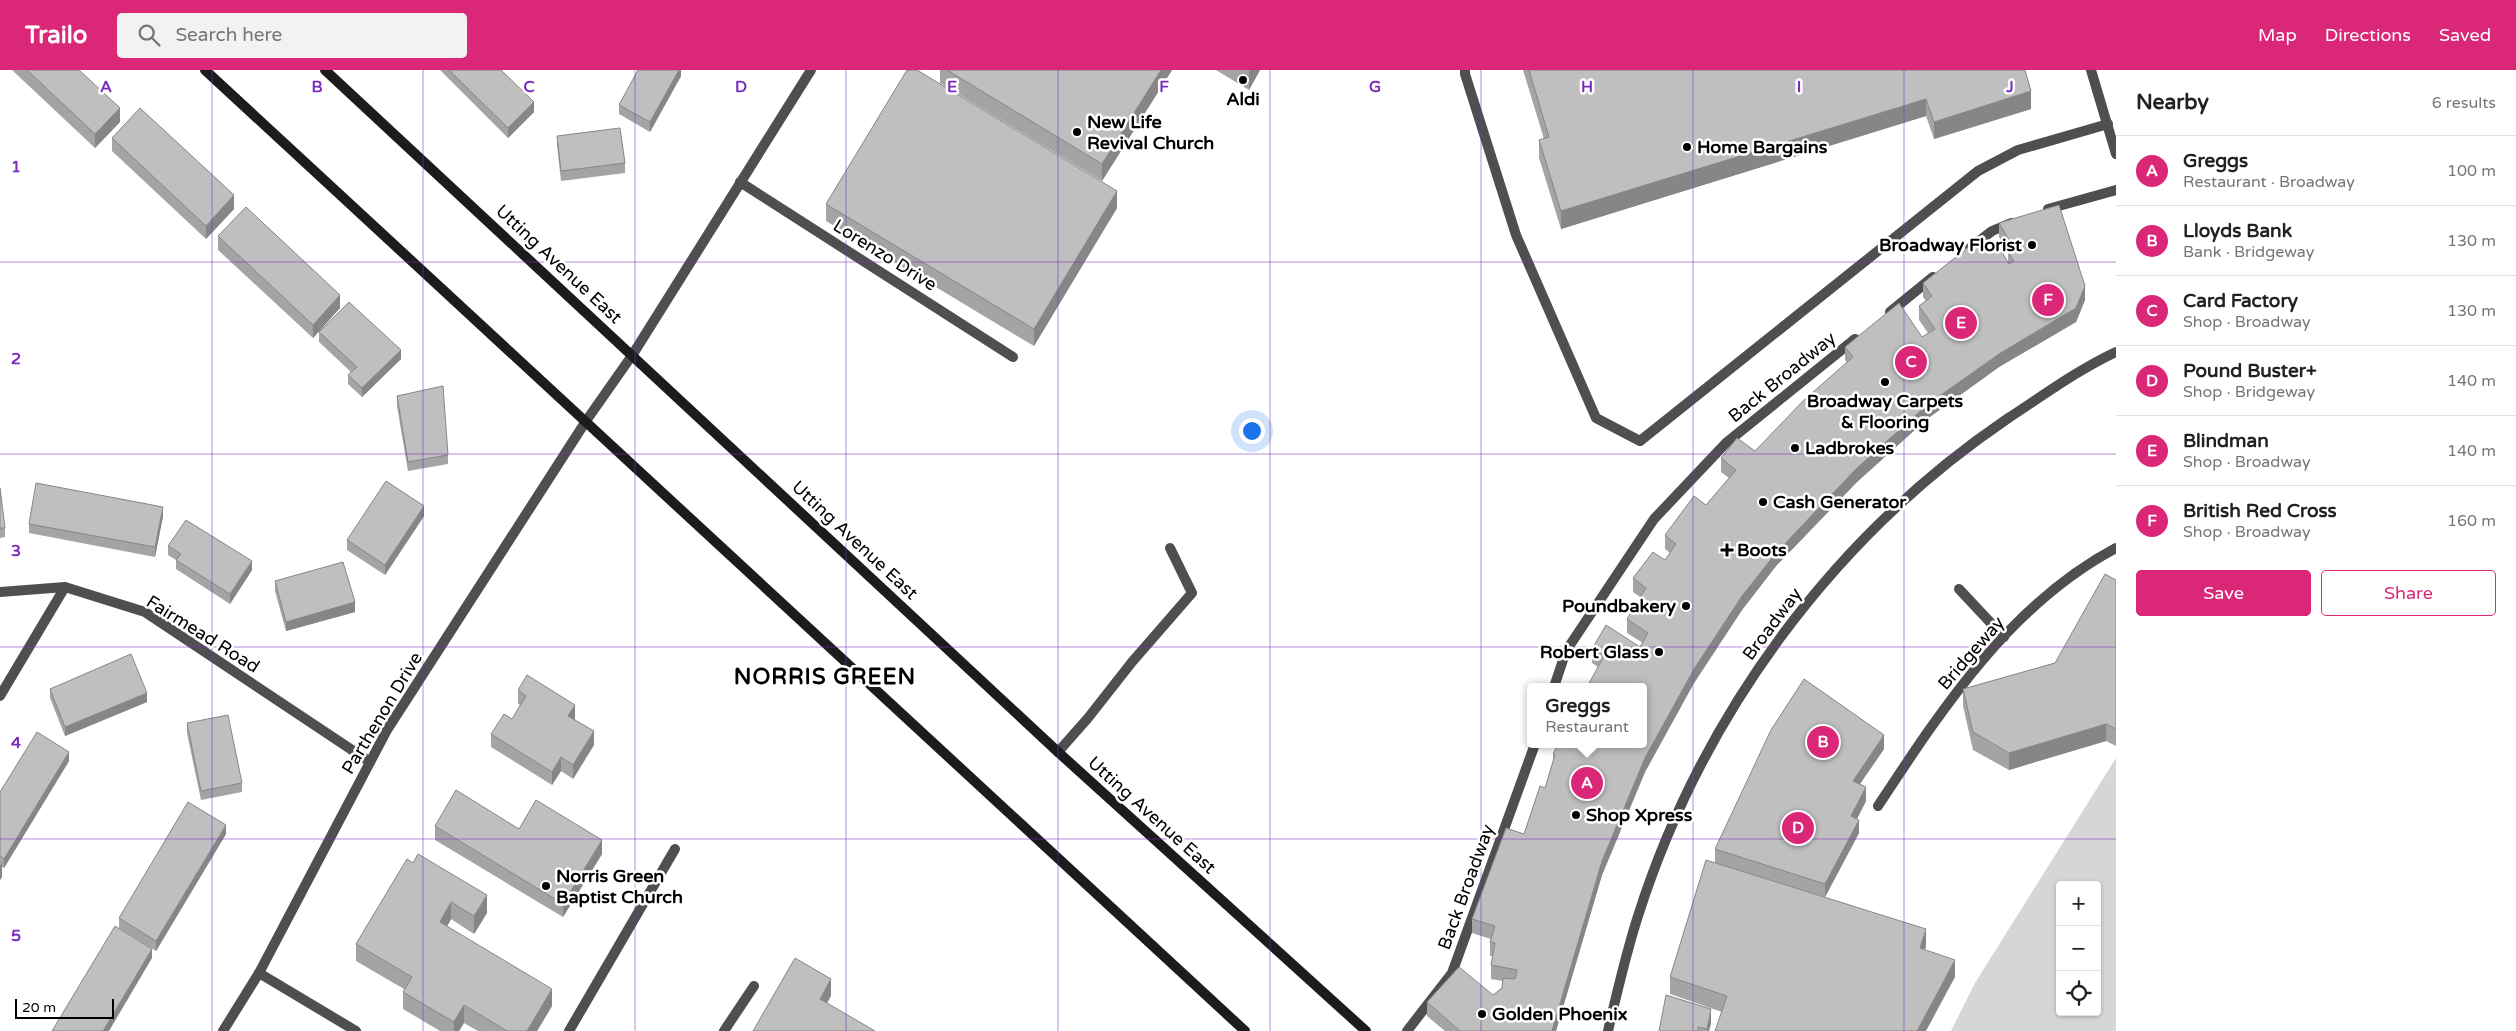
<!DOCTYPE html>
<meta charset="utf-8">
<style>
:root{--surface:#fff;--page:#f2f2f2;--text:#222;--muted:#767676;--line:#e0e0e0;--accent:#db2777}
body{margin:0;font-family:"Varela Round",sans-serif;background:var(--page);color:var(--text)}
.controls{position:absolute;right:15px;bottom:15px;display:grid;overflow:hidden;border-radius:5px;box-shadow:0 1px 4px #0004}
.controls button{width:45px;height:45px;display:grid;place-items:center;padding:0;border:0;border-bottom:1px solid var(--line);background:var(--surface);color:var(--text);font:25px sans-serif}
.scale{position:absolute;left:15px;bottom:12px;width:99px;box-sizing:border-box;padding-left:5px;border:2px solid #000;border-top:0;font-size:14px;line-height:18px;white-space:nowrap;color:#000;-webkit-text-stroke:4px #fff;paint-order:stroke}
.you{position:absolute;left:1251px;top:360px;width:18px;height:18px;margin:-12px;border:4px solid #fff;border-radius:50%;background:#1a73e8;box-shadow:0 0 0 8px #1a73e833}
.badge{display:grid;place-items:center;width:32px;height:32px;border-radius:50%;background:var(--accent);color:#fff;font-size:16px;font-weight:700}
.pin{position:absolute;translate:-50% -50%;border:2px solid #fff;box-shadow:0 1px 5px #0006}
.popup{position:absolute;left:1527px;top:613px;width:120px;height:65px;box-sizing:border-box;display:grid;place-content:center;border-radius:5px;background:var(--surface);filter:drop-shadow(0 1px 4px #0005);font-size:16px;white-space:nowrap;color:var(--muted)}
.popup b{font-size:19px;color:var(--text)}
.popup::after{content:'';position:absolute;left:50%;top:100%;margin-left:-10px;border:10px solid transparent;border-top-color:var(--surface)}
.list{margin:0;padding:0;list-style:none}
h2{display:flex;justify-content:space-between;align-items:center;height:65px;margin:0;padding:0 20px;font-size:21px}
h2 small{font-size:16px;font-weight:400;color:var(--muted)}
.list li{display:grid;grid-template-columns:32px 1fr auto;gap:15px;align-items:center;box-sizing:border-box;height:70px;padding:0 20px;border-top:1px solid var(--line)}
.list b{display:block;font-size:19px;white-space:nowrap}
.list p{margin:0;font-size:16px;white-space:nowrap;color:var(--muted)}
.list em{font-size:16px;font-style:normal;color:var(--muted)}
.actions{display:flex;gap:10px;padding:15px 20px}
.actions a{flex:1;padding:11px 0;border:1px solid var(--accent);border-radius:5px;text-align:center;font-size:18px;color:var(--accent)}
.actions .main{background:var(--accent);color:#fff}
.icon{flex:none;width:28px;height:28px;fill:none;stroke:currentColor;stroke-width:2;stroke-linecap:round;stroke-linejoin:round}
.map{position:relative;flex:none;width:2116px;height:961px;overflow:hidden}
header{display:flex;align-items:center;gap:30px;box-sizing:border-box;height:70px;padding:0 25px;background:var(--accent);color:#fff}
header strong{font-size:24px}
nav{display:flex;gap:28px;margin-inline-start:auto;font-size:18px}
.search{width:350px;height:45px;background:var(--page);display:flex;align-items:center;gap:12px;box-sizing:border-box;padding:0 18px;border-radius:5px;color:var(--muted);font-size:19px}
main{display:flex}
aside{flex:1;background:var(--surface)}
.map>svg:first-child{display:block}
</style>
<header>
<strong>Trailo</strong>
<div class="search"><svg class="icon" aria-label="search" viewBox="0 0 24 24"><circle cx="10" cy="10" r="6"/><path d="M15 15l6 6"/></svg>Search here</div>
<nav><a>Map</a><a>Directions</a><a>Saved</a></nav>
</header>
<main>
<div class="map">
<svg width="2116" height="961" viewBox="0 0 2116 961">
<rect width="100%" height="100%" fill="#fff"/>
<path fill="#d6d6d6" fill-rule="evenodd" d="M2116,688V961H1951L1975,913ZM2060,815H2097V942H2060Z"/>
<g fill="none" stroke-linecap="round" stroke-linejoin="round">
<g stroke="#4f4f4f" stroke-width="10">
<polyline points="1465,0 1465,4 1516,165 1596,348 1640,371 1978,101 2018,80 2108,54"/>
<polyline points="2048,139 2116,120"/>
<polyline points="1970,178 1992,161 2011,153"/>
<polyline points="1890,242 1933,207"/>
<polyline points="1959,519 2004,567"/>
<polyline points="1554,617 1566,581 1654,449 1726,373 1855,269"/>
<polyline points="1058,682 1088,648 1132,592 1192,523 1170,478"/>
<polyline points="569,961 675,779"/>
<polyline points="724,961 754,916"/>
<polyline points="1407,961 1452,903 1535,674"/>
</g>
<g stroke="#4f4f4f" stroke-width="10">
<polyline points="2091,0 2116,84"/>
<polyline points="740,112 1013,287"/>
<polyline points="0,522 65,517 145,542 370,692"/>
<polyline points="0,626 65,517"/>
<path d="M1878,736C1942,639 2010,534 2116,478"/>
<polyline points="259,903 356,961"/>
<polyline points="223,961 259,903 387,660 586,351 633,284 811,0"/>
<path d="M1608,961C1617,922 1626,883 1638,846C1702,645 1833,467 2007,349C2041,327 2079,299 2116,282"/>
</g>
<g stroke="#1c1c1c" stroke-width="10">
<polyline points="205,0 1245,961"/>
<polyline points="325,0 1058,682 1366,961"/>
</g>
</g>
<g fill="#a4a4a4">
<polygon points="12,0 79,0 120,52 95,78"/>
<polygon points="440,0 501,0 534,42 508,68"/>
<polygon points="681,0 681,6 650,62 619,44 619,35"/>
<polygon points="940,0 1172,0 1102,111 940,13"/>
<polygon points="1216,0 1260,0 1249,20"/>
<polygon points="1523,0 2025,0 2031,39 1934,69 1926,46 1561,159 1539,88 1539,70 1544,69"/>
<polygon points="557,66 625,93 625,103 561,111 557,75"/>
<polygon points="112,68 234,139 206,169 112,81"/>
<polygon points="826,134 1117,138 1034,276 826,151"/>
<polygon points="1999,153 2085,230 2076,252 1999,297 1927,349 1857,412 1776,496 1742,540 1694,613 1645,702 1602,805 1556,961 1445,961 1427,946 1427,932 1493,925 1502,918 1503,911 1491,909 1491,895 1493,886 1490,886 1490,872 1491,869 1472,863 1472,849 1524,764 1545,718 1553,691 1553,684 1643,674 1598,597 1592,593 1592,579 1640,577 1643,573 1627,563 1627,549 1640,527 1633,522 1633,508 1665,490 1670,483 1665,479 1665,465 1706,435 1729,408 1721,402 1721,388 1755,381 1847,293 1845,290 1845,277 1922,267 1928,263 1919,250 1919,236 1926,231 1923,227 1923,213 1986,178 2008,193 2008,182 1999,167"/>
<polygon points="218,166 340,238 313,268 218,180"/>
<polygon points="319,262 401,289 362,327 348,314 348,305 351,302 319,272"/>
<polygon points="397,326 448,385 448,394 408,401 397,336"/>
<polygon points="0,418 5,458 5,467 0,468"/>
<polygon points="163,446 155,487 29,463 29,454"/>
<polygon points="424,446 385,505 347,480 347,470"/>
<polygon points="168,476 252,500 230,534 176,499 176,490 168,485"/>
<polygon points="2116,510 2116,676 2106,671 2009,700 1973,680 1963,636 1963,619 2055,593"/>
<polygon points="275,511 355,542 286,561 275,521"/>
<polygon points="50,619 147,632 65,666 50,628"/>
<polygon points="518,620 575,648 575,649 594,675 573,709 561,701 552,715 491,677 491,664 512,649 520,635 518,634"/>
<polygon points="187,653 242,713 242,722 201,730 187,663"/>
<polygon points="1884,679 1860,714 1866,731 1857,749 1859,763 1825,827 1715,793 1715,779"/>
<polygon points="69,691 4,798 2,797 2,807 0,810 0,722"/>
<polygon points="435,756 519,759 602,784 563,847 435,770"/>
<polygon points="226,764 156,881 119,858 119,848"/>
<polygon points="407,789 487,843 474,864 451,849 447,856 552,936 537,961 478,961 464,953 459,961 440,961 403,939 403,922 404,919 356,891 356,874"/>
<polygon points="1926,876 1925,880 1955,907 1722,942 1670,924 1670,907"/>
<polygon points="1711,953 1709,961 1659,961"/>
</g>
<g fill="#868686">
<polygon points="679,0 681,0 681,6 650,62 650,52"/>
<polygon points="1161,0 1172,0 1102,111 1102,94"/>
<polygon points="1250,0 1260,0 1249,20 1249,2"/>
<polygon points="2031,21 2031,39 1934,69 1934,52"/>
<polygon points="1926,29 1926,46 1561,159 1561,141"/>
<polygon points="534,32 534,42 508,68 508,58"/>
<polygon points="120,38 120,52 95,78 95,64"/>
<polygon points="1117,121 1117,138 1034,276 1034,259"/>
<polygon points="234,125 234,139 206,169 206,156"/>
<polygon points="2085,216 2085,230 2076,252 1999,297 1927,349 1857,412 1776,496 1742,540 1694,613 1645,702 1602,805 1556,961 1552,961 1602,791 1645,688 1694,599 1742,526 1776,483 1857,398 1927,335"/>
<polygon points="340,225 340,238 313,268 313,255"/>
<polygon points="401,280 401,289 362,327 362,318"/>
<polygon points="424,436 424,446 385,505 385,495"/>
<polygon points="163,437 163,446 155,487 155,477"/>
<polygon points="252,491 252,500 230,534 230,524"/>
<polygon points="355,532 355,542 286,561 286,552"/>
<polygon points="147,623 147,632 65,666 65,657"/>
<polygon points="575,635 575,648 568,659 568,646"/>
<polygon points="2106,654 2106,671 2009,700 2009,683"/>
<polygon points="594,661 594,675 573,709 573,695"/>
<polygon points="1884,665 1884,679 1853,724 1853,711"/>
<polygon points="69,682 69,691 4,798 4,789"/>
<polygon points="561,687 561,701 552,715 552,702"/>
<polygon points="1866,717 1866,731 1851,760 1851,746"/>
<polygon points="1859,750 1859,763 1825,827 1825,814"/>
<polygon points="226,755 226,764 156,881 156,871"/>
<polygon points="602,770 602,784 563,847 563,834"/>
<polygon points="2,793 2,807 0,810 0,796"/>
<polygon points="487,825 487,843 474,864 474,846"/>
<polygon points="451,832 451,849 440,869 440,852"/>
<polygon points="1926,859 1926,876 1920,896 1920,878"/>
<polygon points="152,879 152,888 109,961 103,961"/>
<polygon points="1955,890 1955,907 1926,961 1917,961"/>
<polygon points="831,909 831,926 820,946 820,929"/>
<polygon points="552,919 552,936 537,961 527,961"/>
<polygon points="464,935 464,953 459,961 454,961 454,952"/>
<polygon points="1711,939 1711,953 1709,961 1707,961"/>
</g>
<g fill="#bfbfbf" stroke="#868686">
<polygon points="27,0 79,0 120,38 95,64"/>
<polygon points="449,0 501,0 534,32 508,58"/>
<polygon points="638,0 679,0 650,52 619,35"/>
<polygon points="907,0 917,0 1117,121 1034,259 826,134"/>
<polygon points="947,0 1161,0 1102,94"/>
<polygon points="1529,0 2025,0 2031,21 1934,52 1926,29 1561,141 1539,70 1549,67"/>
<polygon points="140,38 234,125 206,156 112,68"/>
<polygon points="620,58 625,93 561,101 557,66"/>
<polygon points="2059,135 2085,216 2076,238 1999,284 1927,335 1857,398 1776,483 1742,526 1694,599 1645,688 1602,791 1552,961 1460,961 1427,932 1459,897 1493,925 1502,918 1503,908 1515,909 1517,900 1491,895 1495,873 1490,872 1495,856 1472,849 1506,758 1524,764 1540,716 1545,718 1555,685 1553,684 1558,674 1643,674 1643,617 1587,617 1604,586 1592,579 1606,555 1640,577 1648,563 1627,549 1646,518 1633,508 1653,482 1665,490 1676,474 1665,465 1694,426 1706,435 1736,400 1721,388 1737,368 1755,381 1804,330 1853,287 1845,277 1899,233 1922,267 1935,259 1919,236 1932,226 1923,213 1980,168 1986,178 1996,172 2009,194 2014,191 2008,182 2014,178 1999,153"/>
<polygon points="246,137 340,225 313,255 218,166"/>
<polygon points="349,232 401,280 362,318 348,305 357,297 319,262"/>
<polygon points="443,316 448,385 408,392 397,326"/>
<polygon points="386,411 424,436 385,495 347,470"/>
<polygon points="36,413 163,437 155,477 29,454"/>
<polygon points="0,418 5,458 0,458"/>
<polygon points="186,450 252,491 230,524 176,490 181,484 168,476"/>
<polygon points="343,492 355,532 286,552 275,511"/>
<polygon points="2105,504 2116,510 2116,659 2106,654 2009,683 1973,662 1963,619 2055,593"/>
<polygon points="131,584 147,623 65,657 50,619"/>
<polygon points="527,605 575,635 568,646 594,661 573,695 561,687 552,702 491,664 504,644 512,649 526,626 518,620"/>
<polygon points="1804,609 1884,665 1853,711 1866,717 1851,746 1859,750 1825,814 1715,779 1771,660"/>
<polygon points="228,645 242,713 201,721 187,653"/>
<polygon points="37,662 69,682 4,789 0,786 0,722"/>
<polygon points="456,720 519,759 536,730 602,770 563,834 435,756"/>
<polygon points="188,732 226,755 156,871 119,848"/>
<polygon points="418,784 487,825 474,846 451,832 440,852 552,919 527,961 507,961 464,935 454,952 403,922 412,907 356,874 407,789 413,793"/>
<polygon points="1706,790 1926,859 1920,878 1955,890 1917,961 1715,961 1727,926 1670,907"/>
<polygon points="115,856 152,879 103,961 52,961"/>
<polygon points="795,888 831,909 820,929 875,961 753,961"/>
<polygon points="1666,925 1711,939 1707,959 1698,957 1698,961 1659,961"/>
</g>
<path fill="none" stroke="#7b2cbf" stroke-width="1" stroke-opacity="0.55" d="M212,0V961M423,0V961M635,0V961M846,0V961M1058,0V961M1270,0V961M1481,0V961M1693,0V961M1904,0V961M0,192H2116M0,384H2116M0,577H2116M0,769H2116"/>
<g fill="#000" stroke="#fff" stroke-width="2">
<circle cx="1243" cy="10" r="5"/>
<circle cx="1077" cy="62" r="5"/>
<circle cx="1687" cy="77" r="5"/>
<circle cx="2032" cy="175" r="5"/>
<circle cx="1885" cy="312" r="5"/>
<circle cx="1795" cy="378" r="5"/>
<circle cx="1763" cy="432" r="5"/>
<path d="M1724.5 472.5h5v5h5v5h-5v5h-5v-5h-5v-5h5z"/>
<circle cx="1686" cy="536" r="5"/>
<circle cx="1659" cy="582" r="5"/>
<circle cx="1576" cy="745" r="5"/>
<circle cx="546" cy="816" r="5"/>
<circle cx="1482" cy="944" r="5"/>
</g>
<g text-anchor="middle" stroke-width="5" stroke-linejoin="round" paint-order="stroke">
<g font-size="18" font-weight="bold" fill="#000" stroke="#fff" text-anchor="start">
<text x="1243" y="35" text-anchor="middle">Aldi</text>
<text x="1087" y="58">New Life<tspan x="1087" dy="21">Revival Church</tspan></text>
<text x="1697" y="83">Home Bargains</text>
<text x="2022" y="181" text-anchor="end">Broadway Florist</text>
<text x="1885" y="337" text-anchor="middle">Broadway Carpets<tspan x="1885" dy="21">&amp; Flooring</tspan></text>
<text x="1805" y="384">Ladbrokes</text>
<text x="1773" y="438">Cash Generator</text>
<text x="1737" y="486">Boots</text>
<text x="1676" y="542" text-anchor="end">Poundbakery</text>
<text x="1649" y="588" text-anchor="end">Robert Glass</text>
<text x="1586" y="751">Shop Xpress</text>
<text x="556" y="812">Norris Green<tspan x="556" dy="21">Baptist Church</tspan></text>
<text x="1492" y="950">Golden Phoenix</text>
</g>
<g font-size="18" fill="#000" stroke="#fff">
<text transform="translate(885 185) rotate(32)" y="6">Lorenzo Drive</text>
<text transform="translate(559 194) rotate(43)" y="6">Utting Avenue East</text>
<text transform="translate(1782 307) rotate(-39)" y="6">Back Broadway</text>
<text transform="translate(855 470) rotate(43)" y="6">Utting Avenue East</text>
<text transform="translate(1772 554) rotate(-53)" y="6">Broadway</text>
<text transform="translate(203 564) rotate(32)" y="6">Fairmead Road</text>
<text transform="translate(1971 583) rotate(-49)" y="6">Bridgeway</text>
<text transform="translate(382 643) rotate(-59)" y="6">Parthenon Drive</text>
<text transform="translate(1152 745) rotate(42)" y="6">Utting Avenue East</text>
<text transform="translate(1466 817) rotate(-70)" y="6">Back Broadway</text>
</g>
<g font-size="22" font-weight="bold" letter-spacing="1" fill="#000" stroke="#fff">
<text x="825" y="614">NORRIS GREEN</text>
</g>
</g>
<g font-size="16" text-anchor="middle" font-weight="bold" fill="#7b2cbf" stroke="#fff" stroke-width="5" stroke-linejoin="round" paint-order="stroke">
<text x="106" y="22">A</text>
<text x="317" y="22">B</text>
<text x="529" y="22">C</text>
<text x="741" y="22">D</text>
<text x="952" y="22">E</text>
<text x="1164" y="22">F</text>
<text x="1375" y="22">G</text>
<text x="1587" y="22">H</text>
<text x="1799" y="22">I</text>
<text x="2010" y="22">J</text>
<text x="16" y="102">1</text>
<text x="16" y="294">2</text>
<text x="16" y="486">3</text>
<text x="16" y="678">4</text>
<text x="16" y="871">5</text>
</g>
</svg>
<div class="controls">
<button>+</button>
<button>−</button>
<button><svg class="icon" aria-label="locate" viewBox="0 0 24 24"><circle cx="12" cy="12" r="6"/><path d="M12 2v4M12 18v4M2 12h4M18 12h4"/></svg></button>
</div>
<div class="scale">20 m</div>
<div class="you"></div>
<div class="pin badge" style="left:1587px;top:713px">A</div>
<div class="popup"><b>Greggs</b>Restaurant</div>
<div class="pin badge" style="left:1823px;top:672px">B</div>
<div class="pin badge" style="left:1911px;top:292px">C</div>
<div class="pin badge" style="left:1798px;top:758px">D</div>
<div class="pin badge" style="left:1961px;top:253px">E</div>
<div class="pin badge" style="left:2048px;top:230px">F</div>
</div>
<aside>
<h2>Nearby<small>6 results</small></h2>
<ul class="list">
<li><span class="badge">A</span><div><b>Greggs</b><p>Restaurant · Broadway</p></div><em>100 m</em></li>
<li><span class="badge">B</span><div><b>Lloyds Bank</b><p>Bank · Bridgeway</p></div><em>130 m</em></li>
<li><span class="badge">C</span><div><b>Card Factory</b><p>Shop · Broadway</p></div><em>130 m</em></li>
<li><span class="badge">D</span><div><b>Pound Buster+</b><p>Shop · Bridgeway</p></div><em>140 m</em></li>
<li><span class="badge">E</span><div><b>Blindman</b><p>Shop · Broadway</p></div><em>140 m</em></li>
<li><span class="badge">F</span><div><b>British Red Cross</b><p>Shop · Broadway</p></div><em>160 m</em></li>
</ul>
<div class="actions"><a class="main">Save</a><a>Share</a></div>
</aside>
</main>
